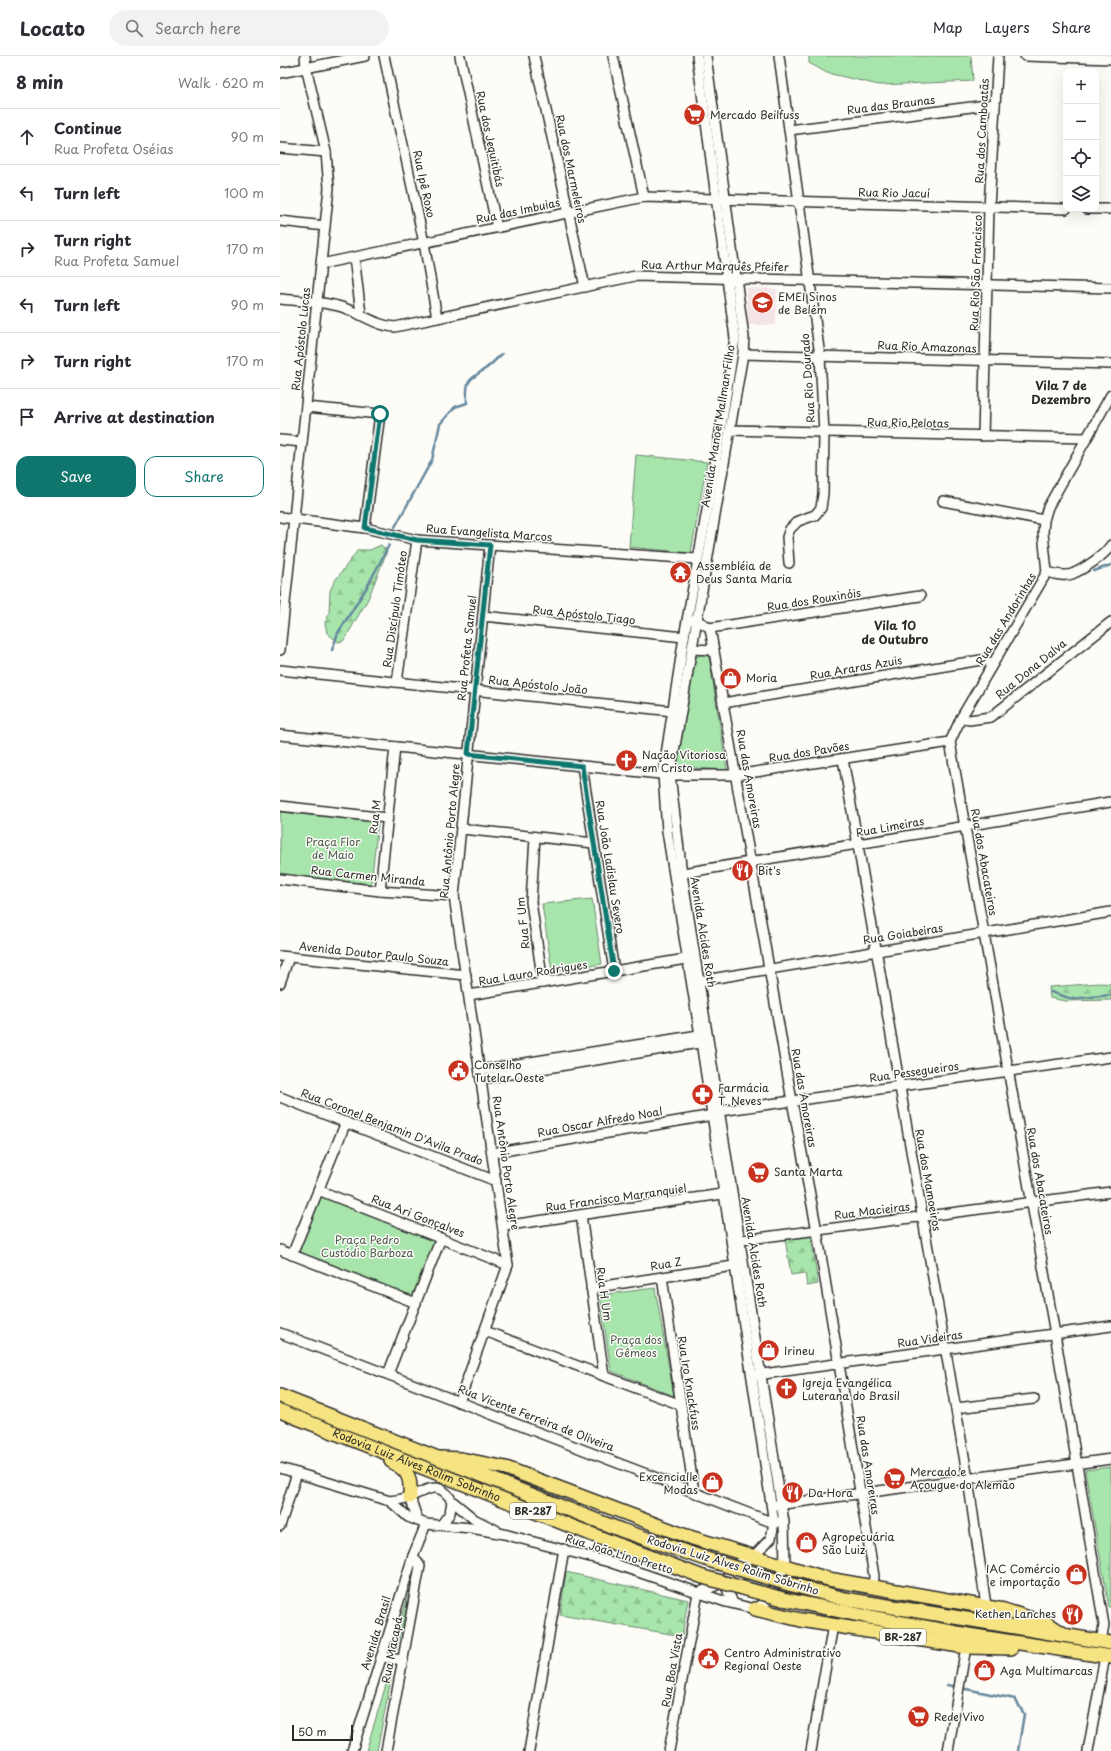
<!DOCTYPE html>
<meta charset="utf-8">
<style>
:root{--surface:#fff;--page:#f2f2f3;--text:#2b2b33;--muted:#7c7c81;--line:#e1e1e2;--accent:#0f766e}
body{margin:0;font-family:"Playpen Sans",sans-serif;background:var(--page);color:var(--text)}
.controls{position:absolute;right:12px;top:12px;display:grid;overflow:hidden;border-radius:8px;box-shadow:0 4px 16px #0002}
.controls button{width:36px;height:36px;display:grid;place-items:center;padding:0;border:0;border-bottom:1px solid var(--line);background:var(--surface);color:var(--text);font:20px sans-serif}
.scale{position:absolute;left:12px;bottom:10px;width:61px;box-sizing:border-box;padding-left:4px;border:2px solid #2b2b2b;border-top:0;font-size:11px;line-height:14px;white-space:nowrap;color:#2b2b2b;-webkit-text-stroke:3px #fdfcf7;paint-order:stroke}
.stop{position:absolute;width:12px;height:12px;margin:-9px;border:3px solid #0f766e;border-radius:50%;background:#fff}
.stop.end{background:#0f766e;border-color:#fff;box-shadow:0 1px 4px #0008}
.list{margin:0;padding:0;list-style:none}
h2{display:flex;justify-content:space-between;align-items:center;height:52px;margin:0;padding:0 16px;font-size:17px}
h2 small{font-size:13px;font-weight:400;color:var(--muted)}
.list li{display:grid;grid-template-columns:26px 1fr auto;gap:12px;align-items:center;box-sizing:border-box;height:56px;padding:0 16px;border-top:1px solid var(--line)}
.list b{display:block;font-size:15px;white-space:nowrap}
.list p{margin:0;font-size:13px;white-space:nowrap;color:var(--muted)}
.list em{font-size:13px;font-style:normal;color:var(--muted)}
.actions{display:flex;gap:8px;padding:12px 16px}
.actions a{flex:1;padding:9px 0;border:1px solid var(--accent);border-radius:12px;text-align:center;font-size:14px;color:var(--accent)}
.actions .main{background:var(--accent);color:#fff}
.icon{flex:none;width:22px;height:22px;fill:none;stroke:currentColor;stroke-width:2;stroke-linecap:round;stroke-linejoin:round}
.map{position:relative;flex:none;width:831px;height:1695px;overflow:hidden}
header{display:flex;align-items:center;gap:24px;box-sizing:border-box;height:56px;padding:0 20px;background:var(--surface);border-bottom:1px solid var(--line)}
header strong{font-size:19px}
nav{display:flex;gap:22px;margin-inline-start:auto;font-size:14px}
.search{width:280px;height:36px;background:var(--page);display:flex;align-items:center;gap:10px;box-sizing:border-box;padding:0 14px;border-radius:22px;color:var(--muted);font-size:15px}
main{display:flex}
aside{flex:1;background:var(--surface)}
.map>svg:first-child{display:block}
</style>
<header>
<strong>Locato</strong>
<div class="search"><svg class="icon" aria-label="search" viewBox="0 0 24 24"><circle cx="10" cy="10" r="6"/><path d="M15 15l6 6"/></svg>Search here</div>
<nav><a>Map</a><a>Layers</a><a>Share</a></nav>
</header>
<main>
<aside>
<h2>8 min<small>Walk · 620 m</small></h2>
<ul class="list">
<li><svg class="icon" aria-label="ahead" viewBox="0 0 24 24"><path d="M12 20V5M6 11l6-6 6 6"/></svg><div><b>Continue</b><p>Rua Profeta Oséias</p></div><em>90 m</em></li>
<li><svg class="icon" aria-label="left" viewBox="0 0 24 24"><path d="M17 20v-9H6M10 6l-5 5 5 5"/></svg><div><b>Turn left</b></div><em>100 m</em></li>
<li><svg class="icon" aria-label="right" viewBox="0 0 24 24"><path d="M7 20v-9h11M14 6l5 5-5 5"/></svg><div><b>Turn right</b><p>Rua Profeta Samuel</p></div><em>170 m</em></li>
<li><svg class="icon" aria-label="left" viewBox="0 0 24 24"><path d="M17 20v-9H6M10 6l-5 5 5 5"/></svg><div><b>Turn left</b></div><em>90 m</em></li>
<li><svg class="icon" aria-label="right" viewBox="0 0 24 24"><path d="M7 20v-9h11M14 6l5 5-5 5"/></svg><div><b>Turn right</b></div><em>170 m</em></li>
<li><svg class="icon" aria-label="arrive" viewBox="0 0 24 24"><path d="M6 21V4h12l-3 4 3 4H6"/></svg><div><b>Arrive at destination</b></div></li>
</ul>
<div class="actions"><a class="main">Save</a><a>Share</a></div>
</aside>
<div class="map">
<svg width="831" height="1695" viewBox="0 0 831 1695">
<defs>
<pattern id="forest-firs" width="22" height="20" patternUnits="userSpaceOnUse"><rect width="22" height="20" fill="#a7e5ac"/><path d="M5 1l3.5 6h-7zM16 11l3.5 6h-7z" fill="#90c594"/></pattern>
</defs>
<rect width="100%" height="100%" fill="#fdfcf7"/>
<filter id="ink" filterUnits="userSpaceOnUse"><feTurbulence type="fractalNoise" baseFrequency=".025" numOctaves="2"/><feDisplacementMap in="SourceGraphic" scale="8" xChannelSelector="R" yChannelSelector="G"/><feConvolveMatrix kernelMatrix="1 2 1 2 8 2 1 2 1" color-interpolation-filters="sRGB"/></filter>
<g filter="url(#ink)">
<polygon fill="#f4e4e8" points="466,232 497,233 496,269 468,269"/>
<g fill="#a7e5ac" stroke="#69886c">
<polygon points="529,0 691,0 693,25 599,29 547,17 529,7"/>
<polygon points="356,399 427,406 411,497 349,491"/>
<polygon points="423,598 429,601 447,714 396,711 414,607 416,601"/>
<polygon points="0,756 98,766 91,828 0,819"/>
<polygon points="312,843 322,908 272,916 262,848"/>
<polygon points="41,1140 155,1184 132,1241 18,1198"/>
<polygon points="375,1232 394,1340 331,1315 320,1239"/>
<polygon points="831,1411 831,1552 829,1551 805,1414"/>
<polygon points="135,1517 115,1600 110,1599"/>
<polygon points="111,1612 111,1623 97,1695 86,1695"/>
</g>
<g fill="url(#forest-firs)" stroke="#69886c">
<polygon points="101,489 107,495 88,543 66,581 63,585 58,586 47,577 45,567 49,557 50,535 54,526 78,494 90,494"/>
<polygon points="820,927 831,928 831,944 785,945 770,942 769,931"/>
<polygon points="531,1179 538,1228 527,1230 525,1217 511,1219 505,1183"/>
<polygon points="286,1516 408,1544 402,1580 280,1559"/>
</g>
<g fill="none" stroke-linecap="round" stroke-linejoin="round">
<g stroke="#65889e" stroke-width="2.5">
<path d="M115,471L152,404L160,368L175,351L187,347C186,324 187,325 205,313C211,309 216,303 222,298"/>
<polyline points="814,515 831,509"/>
<polyline points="52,594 58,577 87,531 109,489"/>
<polyline points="771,936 792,943 831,939"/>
<polyline points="667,1629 677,1631"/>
<polyline points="681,1632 735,1643 744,1658 738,1695"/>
</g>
<defs>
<g id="minor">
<polyline points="104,0 144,187 157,262"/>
<polyline points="180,0 217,172"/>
<polyline points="254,0 305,231"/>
<polyline points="333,0 364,141"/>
<polyline points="417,0 455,282 433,421 404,581 383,718 387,775 394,819 420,979 494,1467 491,1482 473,1501 454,1509 444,1526"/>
<polyline points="499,0 540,300 544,377 543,438 541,452 535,459 518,465 510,473 507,481 509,507"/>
<polyline points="745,0 831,3"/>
<polyline points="0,17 85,0"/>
<polyline points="509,74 715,48"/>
<polyline points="0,92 46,96"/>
<polyline points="807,153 831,153"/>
<polyline points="0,165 45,170"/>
<polyline points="74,201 81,258"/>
<polyline points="41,208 364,141 786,153"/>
<path d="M0,243C19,245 40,245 58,250C78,255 95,270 115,271L355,220L831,232"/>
<polyline points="463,298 831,308"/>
<polyline points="26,351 100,358 85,472"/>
<polyline points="450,374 806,382"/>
<polyline points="703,380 709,151 718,0"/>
<polyline points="0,384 22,386"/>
<polyline points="663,445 764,464"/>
<polyline points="0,461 85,472 137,484 417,503"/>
<path d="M767,516C775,518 784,521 792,518C804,513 825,499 831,489"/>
<polyline points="203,560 404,581"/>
<polyline points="412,564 417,564 430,572 512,1045 537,1175 594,1520 593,1532"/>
<polyline points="430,572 640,540"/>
<polyline points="412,593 434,594"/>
<polyline points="0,594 49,132 46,96 26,11 25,0"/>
<polyline points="0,614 393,655"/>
<polyline points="117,626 137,484"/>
<polyline points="443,647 701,604 713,607"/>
<polyline points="681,662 689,664 711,661 831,566"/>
<polyline points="0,679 390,719 456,719 670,686"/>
<polyline points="670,686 775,1278 824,1569 821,1585"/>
<polyline points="670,686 681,662 767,516 763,477 764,464 768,451 831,339"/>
<polyline points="563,703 688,1423 706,1550"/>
<polyline points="302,710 334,915"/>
<polyline points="0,750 107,762"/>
<polyline points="182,773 314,787"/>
<polyline points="255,781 251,846 263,927"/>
<polyline points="397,818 830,746"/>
<polyline points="0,823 100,835 174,840"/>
<polyline points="100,835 115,691"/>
<polyline points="0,900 186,919"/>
<polyline points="419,925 831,856"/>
<polyline points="0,927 9,901"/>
<polyline points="189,939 412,902"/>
<polyline points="200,1014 425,978"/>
<polyline points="201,1023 425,986"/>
<polyline points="0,1041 216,1125"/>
<polyline points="212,1097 433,1059 440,1055 831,1001"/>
<polyline points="38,1134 228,1209"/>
<polyline points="301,1159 324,1320"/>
<polyline points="223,1170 449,1137"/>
<polyline points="454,1185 831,1136"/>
<polyline points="0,1194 136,1247"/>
<polyline points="12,1199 66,1066"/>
<polyline points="382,1221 414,1436"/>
<polyline points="311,1232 460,1209"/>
<polyline points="205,1275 401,1349"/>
<polyline points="0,1277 486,1464 494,1467 499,1466"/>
<polyline points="108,1318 161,1182"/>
<polyline points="476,1319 831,1270"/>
<polyline points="179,1346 228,1209 174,840 210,489"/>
<polyline points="676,1352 754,1343"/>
<polyline points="0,1412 110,1445 128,1461 146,1468 191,1472 224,1478 329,1506 446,1546 475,1553 486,1546 505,1510 504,1466 402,818 390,719 463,298 464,281 426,0"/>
<polyline points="130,1441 138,1465"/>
<path d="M110,1445C117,1444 125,1443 132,1440C149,1432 160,1425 172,1445L170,1457L162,1468"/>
<polyline points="172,1445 194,1463 216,1474"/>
<polyline points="497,1449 831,1403"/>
<polyline points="0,1470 17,1417"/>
<polyline points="444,1526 453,1547"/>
<polyline points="418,1537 444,1526"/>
<polyline points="101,1601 123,1604"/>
<polyline points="72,1695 133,1500 146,1468"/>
<polyline points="106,1695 140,1510 133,1500"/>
<polyline points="249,1695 284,1493"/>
<polyline points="389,1695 418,1537"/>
<polyline points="531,1695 553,1569"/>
<polyline points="668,1695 686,1591"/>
<polyline points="808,1695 825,1600"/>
</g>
<g id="highway">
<polyline points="0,1340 341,1474 432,1505"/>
<path id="s1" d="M0,1355L336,1488L423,1521"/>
<polyline points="161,1402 181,1403 226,1412 406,1480 548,1523 724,1554 768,1568 785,1579"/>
<path d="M111,1405C129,1415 131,1421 130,1441"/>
<polyline points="509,1528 565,1543 831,1587"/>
<polyline points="503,1543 584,1560 688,1579 831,1601"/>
<polyline points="475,1553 521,1564 686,1591 731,1592"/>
</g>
</defs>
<use href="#minor" stroke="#2b2b2b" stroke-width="12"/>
<use href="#highway" stroke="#2b2b2b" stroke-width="16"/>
<use href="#minor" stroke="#fdfcf7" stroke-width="9"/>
<use href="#highway" stroke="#f6e381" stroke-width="13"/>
<defs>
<g id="highway-bridge">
<polyline points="432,1505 509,1528"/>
<polyline points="423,1521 503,1543"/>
</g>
</defs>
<use href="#highway-bridge" stroke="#2b2b2b" stroke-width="16" stroke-linecap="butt"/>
<use href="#highway-bridge" stroke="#f6e381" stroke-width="13"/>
</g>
</g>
<g fill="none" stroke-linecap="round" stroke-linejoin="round" filter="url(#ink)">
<polyline stroke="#0f766e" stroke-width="5" points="100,358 85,472 137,484 210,489 188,698 302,710 334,915"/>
</g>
<defs>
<symbol id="supermarket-disc" viewBox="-11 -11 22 22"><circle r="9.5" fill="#c8321e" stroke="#fdfcf7"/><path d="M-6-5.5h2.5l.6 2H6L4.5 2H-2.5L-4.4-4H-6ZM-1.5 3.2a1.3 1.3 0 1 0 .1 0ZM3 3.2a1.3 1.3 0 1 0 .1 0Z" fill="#fff"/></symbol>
<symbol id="school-disc" viewBox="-11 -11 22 22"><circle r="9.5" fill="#c8321e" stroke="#fdfcf7"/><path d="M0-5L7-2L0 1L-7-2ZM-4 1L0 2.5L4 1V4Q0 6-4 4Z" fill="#fff"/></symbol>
<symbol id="temple-disc" viewBox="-11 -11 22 22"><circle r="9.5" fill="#c8321e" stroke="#fdfcf7"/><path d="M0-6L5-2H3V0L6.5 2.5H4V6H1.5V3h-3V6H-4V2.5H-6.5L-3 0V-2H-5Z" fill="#fff"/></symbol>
<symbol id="shop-disc" viewBox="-11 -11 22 22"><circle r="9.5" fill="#c8321e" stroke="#fdfcf7"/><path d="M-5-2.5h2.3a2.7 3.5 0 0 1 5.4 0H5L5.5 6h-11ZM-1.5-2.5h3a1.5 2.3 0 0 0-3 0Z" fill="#fff"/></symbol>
<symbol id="church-disc" viewBox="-11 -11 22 22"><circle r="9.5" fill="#c8321e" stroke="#fdfcf7"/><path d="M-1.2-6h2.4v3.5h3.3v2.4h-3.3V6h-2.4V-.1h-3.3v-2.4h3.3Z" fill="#fff"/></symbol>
<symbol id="restaurant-disc" viewBox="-11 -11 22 22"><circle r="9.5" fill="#c8321e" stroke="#fdfcf7"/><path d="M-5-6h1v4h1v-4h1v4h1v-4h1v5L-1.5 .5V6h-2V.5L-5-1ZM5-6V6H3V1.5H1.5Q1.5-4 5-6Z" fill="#fff"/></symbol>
<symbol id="civic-disc" viewBox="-11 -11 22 22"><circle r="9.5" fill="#c8321e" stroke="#fdfcf7"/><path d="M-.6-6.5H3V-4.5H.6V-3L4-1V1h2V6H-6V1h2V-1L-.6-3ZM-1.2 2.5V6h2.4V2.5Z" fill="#fff"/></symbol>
<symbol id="pharmacy-disc" viewBox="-11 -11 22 22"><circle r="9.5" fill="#c8321e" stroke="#fdfcf7"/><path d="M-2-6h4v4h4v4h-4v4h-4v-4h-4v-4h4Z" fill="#fff"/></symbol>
</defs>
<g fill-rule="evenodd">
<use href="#supermarket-disc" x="402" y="46" width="25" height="25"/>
<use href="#school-disc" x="470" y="234" width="25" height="25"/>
<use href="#temple-disc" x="388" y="504" width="25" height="25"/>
<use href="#shop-disc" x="438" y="610" width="25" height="25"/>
<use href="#church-disc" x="334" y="692" width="25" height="25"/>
<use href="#restaurant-disc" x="450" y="802" width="25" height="25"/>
<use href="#civic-disc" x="166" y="1002" width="25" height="25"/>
<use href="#pharmacy-disc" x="410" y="1026" width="25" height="25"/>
<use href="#supermarket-disc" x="466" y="1104" width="25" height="25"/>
<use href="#shop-disc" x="476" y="1282" width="25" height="25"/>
<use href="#church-disc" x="494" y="1320" width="25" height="25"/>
<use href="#supermarket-disc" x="602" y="1410" width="25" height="25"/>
<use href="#shop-disc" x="420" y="1414" width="25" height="25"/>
<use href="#restaurant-disc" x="500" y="1424" width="25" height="25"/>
<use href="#shop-disc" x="514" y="1474" width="25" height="25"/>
<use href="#shop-disc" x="784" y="1506" width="25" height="25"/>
<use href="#restaurant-disc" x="780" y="1546" width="25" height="25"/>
<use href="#civic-disc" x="416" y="1590" width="25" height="25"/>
<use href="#shop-disc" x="692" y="1602" width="25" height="25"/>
<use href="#supermarket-disc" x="626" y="1648" width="25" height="25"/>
</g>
<g text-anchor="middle" stroke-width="3" stroke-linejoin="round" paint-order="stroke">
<g fill="#fdfcf7" stroke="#6a6a68" stroke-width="1">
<rect x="230" y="1447" width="46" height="16" rx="3"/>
<rect x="600" y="1573" width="46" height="16" rx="3"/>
</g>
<g font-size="10" font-weight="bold" fill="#2b2b2b">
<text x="253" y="1459">BR-287</text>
<text x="623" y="1585">BR-287</text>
</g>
<g font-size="11" fill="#2b2b2b" stroke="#fdfcf7">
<text transform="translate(611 49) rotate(-7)" y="4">Rua das Braunas</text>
<text transform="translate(702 75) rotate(-87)" y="4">Rua dos Camboatãs</text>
<text transform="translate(210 83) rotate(78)" y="4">Rua dos Jequitibás</text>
<text transform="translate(291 113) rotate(78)" y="4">Rua dos Marmeleiros</text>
<text transform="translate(144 128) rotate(78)" y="4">Rua Ipê Roxo</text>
<text transform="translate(614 137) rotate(1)" y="4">Rua Rio Jacuí</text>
<text transform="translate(238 155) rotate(-12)" y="4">Rua das Imbuias</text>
<text transform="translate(435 210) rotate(1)" y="4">Rua Arthur Marquês Pfeifer</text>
<text transform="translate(696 217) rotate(-88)" y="4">Rua Rio São Francisco</text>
<text transform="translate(21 283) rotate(-84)" y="4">Rua Apóstolo Lucas</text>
<text transform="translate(647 291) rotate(2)" y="4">Rua Rio Amazonas</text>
<text transform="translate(528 322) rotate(-94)" y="4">Rua Rio Dourado</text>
<text transform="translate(628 367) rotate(1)" y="4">Rua Rio Pelotas</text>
<text transform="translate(438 370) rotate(-81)" y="4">Avenida Manoel Mallman Filho</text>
<text transform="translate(209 477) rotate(4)" y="4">Rua Evangelista Marcos</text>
<text transform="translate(534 544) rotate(-9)" y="4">Rua dos Rouxinóis</text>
<text transform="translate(115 553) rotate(-82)" y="4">Rua Discípulo Timóteo</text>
<text transform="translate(304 559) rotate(6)" y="4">Rua Apóstolo Tiago</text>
<text transform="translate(726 563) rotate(-59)" y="4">Rua das Andorinhas</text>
<text transform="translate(187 592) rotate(-84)" y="4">Rua Profeta Samuel</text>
<text transform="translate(576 612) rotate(-10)" y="4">Rua Araras Azuis</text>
<text transform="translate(751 613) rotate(-39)" y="4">Rua Dona Dalva</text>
<text transform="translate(258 629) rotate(6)" y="4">Rua Apóstolo João</text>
<text transform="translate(529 696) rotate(-9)" y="4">Rua dos Pavões</text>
<text transform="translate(469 723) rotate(80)" y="4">Rua das Amoreiras</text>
<text transform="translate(95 761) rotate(-84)" y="4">Rua M</text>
<text transform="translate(610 771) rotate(-10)" y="4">Rua Limeiras</text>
<text transform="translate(170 775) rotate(-85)" y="4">Rua Antônio Porto Alegre</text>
<text transform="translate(704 806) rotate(80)" y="4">Rua dos Abacateiros</text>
<text transform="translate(330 811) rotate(81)" y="4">Rua João Ladislau Severo</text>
<text transform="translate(88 820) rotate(6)" y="4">Rua Carmen Miranda</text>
<text transform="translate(243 867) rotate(-96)" y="4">Rua F Um</text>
<text transform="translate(423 876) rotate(81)" y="4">Avenida Alcides Roth</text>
<text transform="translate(623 878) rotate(-9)" y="4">Rua Goiabeiras</text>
<text transform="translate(94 898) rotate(6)" y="4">Avenida Doutor Paulo Souza</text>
<text transform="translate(253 917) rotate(-9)" y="4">Rua Lauro Rodrigues</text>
<text transform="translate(634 1016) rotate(-8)" y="4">Rua Pessegueiros</text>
<text transform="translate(524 1042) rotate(80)" y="4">Rua das Amoreiras</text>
<text transform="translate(320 1066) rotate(-10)" y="4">Rua Oscar Alfredo Noal</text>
<text transform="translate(112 1071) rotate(21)" y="4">Rua Coronel Benjamin D'Avila Prado</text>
<text transform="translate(226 1107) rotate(82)" y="4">Rua Antônio Porto Alegre</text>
<text transform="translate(648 1124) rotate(80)" y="4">Rua dos Mamoeiros</text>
<text transform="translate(760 1125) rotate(80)" y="4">Rua dos Abacateiros</text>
<text transform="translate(336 1142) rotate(-8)" y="4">Rua Francisco Marranquiel</text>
<text transform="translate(592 1155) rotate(-7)" y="4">Rua Macieiras</text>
<text transform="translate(138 1160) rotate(21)" y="4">Rua Ari Gonçalves</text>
<text transform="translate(474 1196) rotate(81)" y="4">Avenida Alcides Roth</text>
<text transform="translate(386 1208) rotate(-9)" y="4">Rua Z</text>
<text transform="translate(324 1238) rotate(82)" y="4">Rua H Um</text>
<text transform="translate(650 1283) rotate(-8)" y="4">Rua Videiras</text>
<text transform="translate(409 1327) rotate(81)" y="4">Rua Iro Knackfuss</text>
<text transform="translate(256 1362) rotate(21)" y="4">Rua Vicente Ferreira de Oliveira</text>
<text dy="4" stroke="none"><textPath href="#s1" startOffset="147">Rodovia Luiz Alves Rolim Sobrinho</textPath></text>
<text transform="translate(588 1409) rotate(81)" y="4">Rua das Amoreiras</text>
<text transform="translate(339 1498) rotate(17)" y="4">Rua João Lino Pretto</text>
<text transform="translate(453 1509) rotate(17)" y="4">Rodovia Luiz Alves Rolim Sobrinho</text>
<text transform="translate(96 1577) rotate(-73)" y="4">Avenida Brasil</text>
<text transform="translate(112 1594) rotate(-79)" y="4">Rua Macapá</text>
<text transform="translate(392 1614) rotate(-80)" y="4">Rua Boa Vista</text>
</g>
<g font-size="11" fill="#2b2b2b" stroke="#fdfcf7" text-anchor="start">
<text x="430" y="63">Mercado Beilfuss</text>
<text x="498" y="245">EMEI Sinos<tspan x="498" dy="13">de Belém</tspan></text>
<text x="416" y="514">Assembléia de<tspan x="416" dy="13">Deus Santa Maria</tspan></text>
<text x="466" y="626">Moria</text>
<text x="362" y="703">Nação Vitoriosa<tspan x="362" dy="13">em Cristo</tspan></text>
<text x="478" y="819">Bit's</text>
<text x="194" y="1013">Conselho<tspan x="194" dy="13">Tutelar Oeste</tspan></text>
<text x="438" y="1036">Farmácia<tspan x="438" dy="13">T. Neves</tspan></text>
<text x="494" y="1120">Santa Marta</text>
<text x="504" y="1299">Irineu</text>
<text x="522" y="1331">Igreja Evangélica<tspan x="522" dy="13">Luterana do Brasil</tspan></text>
<text x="630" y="1420">Mercado e<tspan x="630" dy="13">Açougue do Alemão</tspan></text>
<text x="418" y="1425" text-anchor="end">Excencialle<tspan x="418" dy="13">Modas</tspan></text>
<text x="528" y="1441">Da Hora</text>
<text x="542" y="1485">Agropecuária<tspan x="542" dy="13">São Luiz</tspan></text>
<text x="780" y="1517" text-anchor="end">IAC Comércio<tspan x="780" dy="13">e importação</tspan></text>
<text x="776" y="1562" text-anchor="end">Kethen Lanches</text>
<text x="444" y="1601">Centro Administrativo<tspan x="444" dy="13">Regional Oeste</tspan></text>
<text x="720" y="1619">Aga Multimarcas</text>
<text x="654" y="1665">Rede Vivo</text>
</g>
<g font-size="11" fill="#4a5a4b" stroke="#fdfcf7">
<text x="53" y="790">Praça Flor<tspan x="53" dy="13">de Maio</tspan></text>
<text x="87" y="1188">Praça Pedro<tspan x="87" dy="13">Custódio Barboza</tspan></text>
<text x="356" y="1288">Praça dos<tspan x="356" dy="13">Gêmeos</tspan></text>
</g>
<g font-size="12" font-weight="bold" fill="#2b2b2b" stroke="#fdfcf7">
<text x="781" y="334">Vila 7 de<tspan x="781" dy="14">Dezembro</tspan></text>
<text x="615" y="574">Vila 10<tspan x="615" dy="14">de Outubro</tspan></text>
</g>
</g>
</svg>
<div class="controls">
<button>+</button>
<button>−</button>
<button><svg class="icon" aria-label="locate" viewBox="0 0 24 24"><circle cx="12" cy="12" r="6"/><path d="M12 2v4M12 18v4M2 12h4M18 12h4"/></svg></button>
<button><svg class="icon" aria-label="layers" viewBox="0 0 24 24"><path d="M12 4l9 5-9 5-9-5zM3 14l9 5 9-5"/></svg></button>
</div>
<div class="scale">50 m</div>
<div class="stop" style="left:100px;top:358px"></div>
<div class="stop end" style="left:334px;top:915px"></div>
</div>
</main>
